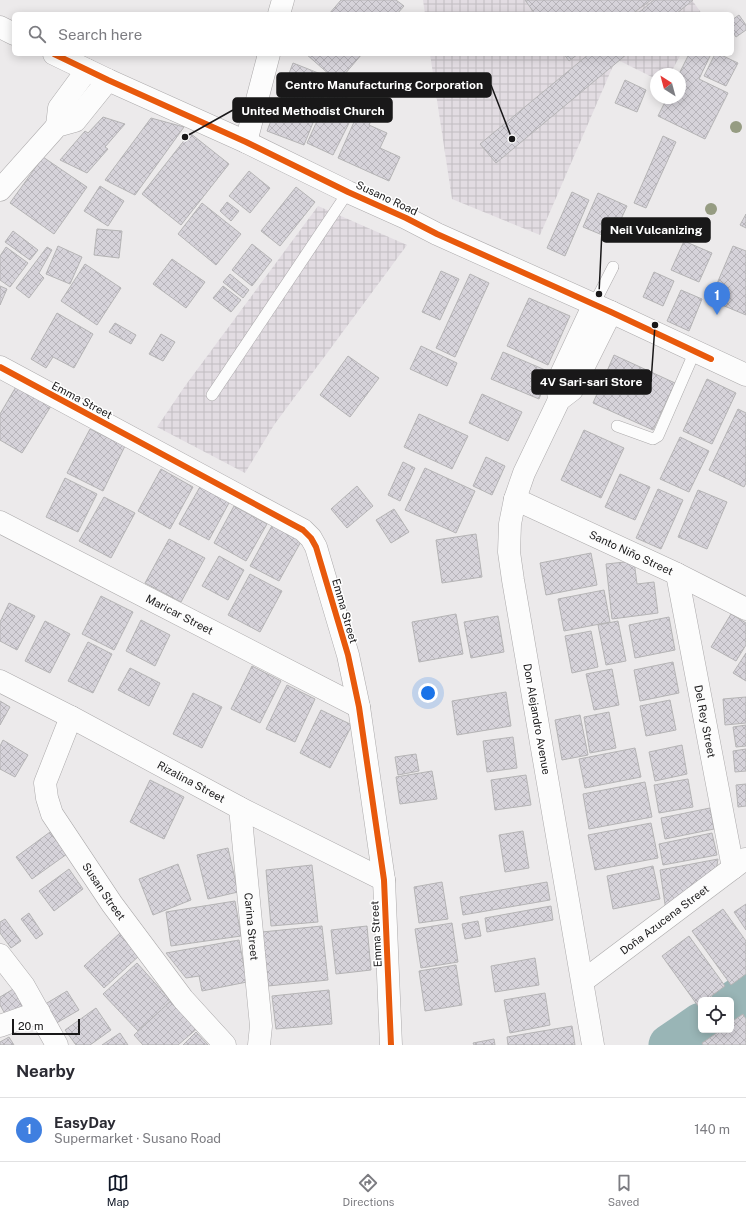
<!DOCTYPE html>
<meta charset="utf-8">
<style>
:root{--surface:#fff;--page:#f7f7f7;--text:#2b2b33;--muted:#7c7c81;--line:#e1e1e2;--accent:#111827}
body{margin:0;font-family:"Public Sans",sans-serif;background:var(--page);color:var(--text)}
.controls{position:absolute;right:12px;bottom:12px;display:grid;overflow:hidden;border-radius:6px;box-shadow:0 2px 10px #0003}
.controls button{width:36px;height:36px;display:grid;place-items:center;padding:0;border:0;border-bottom:1px solid var(--line);background:var(--surface);color:var(--text);font:20px sans-serif}
.compass{position:absolute;left:650px;top:68px;width:36px;height:36px;border-radius:50%;background:var(--surface);box-shadow:0 2px 10px #0003;rotate:324deg}
.scale{position:absolute;left:12px;bottom:10px;width:68px;box-sizing:border-box;padding-left:4px;border:2px solid #191819;border-top:0;font-size:11px;line-height:14px;white-space:nowrap;color:#191819;-webkit-text-stroke:3px #fff;paint-order:stroke}
.you{position:absolute;left:428px;top:693px;width:14px;height:14px;margin:-10px;border:3px solid #fff;border-radius:50%;background:#1a73e8;box-shadow:0 0 0 6px #1a73e833}
.badge{display:grid;place-items:center;width:26px;height:26px;border-radius:50%;background:var(--accent);color:#fff;font-size:13px;font-weight:700}
.pin{position:absolute;translate:-50% -33px;filter:drop-shadow(0 1px 2px #0008)}
.pin::after{content:'';position:absolute;top:21px;width:14px;height:12px;background:inherit;clip-path:polygon(0 0,100% 0,50% 100%)}
.list{margin:0;padding:0;list-style:none}
h2{display:flex;justify-content:space-between;align-items:center;height:52px;margin:0;padding:0 16px;font-size:17px}
h2 small{font-size:13px;font-weight:400;color:var(--muted)}
.list li{display:grid;grid-template-columns:26px 1fr auto;gap:12px;align-items:center;box-sizing:border-box;height:64px;padding:0 16px;border-top:1px solid var(--line)}
.list b{display:block;font-size:15px;white-space:nowrap}
.list p{margin:0;font-size:13px;white-space:nowrap;color:var(--muted)}
.list em{font-size:13px;font-style:normal;color:var(--muted)}
.icon{flex:none;width:22px;height:22px;fill:none;stroke:currentColor;stroke-width:2;stroke-linecap:round;stroke-linejoin:round}
.map{position:relative;flex:none;width:746px;height:1045px;overflow:hidden}
.search{position:absolute;background:var(--surface);box-shadow:0 2px 10px #0003;left:12px;right:12px;top:12px;height:44px;display:flex;align-items:center;gap:10px;box-sizing:border-box;padding:0 14px;border-radius:6px;color:var(--muted);font-size:15px}
.sheet{height:116px;background:var(--surface)}
nav{display:flex;justify-content:space-around;align-items:center;box-sizing:border-box;height:56px;border-top:1px solid var(--line);background:var(--surface);font-size:11px;color:var(--muted)}
nav a{display:grid;justify-items:center;gap:2px}
nav .on{color:var(--accent)}
.map>svg:first-child{display:block}
</style>
<div class="map">
<svg width="746" height="1045" viewBox="0 0 746 1045">
<defs>
<pattern id="industrial-grid" width="8" height="8" patternUnits="userSpaceOnUse"><rect width="8" height="8" fill="#e2dce2"/><path d="M0 4h8M4 0v8" fill="none" stroke="#c1bcc1"/></pattern>
<pattern id="building-cross-hatch" width="8" height="8" patternUnits="userSpaceOnUse"><rect width="8" height="8" fill="#d6d3da"/><path d="M0 0l8 8M0 8l8-8" fill="none" stroke="#b7b4ba"/></pattern>
</defs>
<rect width="100%" height="100%" fill="#eceaeb"/>
<g fill="url(#industrial-grid)">
<polygon points="423,0 692,0 702,14 425,14"/>
<polygon points="430,54 681,54 670,74 656,74 656,79 616,59 540,235 452,199"/>
<polygon points="318,206 407,245 274,425 245,473 157,427 185,386"/>
</g>
<g fill="none" stroke-linecap="round" stroke-linejoin="round">
<g stroke="#99b5b6" stroke-width="41">
<polyline points="731,1003 746,993"/>
<polyline points="669,1045 701,1023"/>
</g>
</g>
<g fill="url(#building-cross-hatch)" stroke="#b5b4b5">
<polygon points="341,0 396,0 404,6 397,14 329,14"/>
<polygon points="525,0 651,0 632,14 535,14"/>
<polygon points="654,0 693,0 676,14 637,14"/>
<polygon points="739,15 746,25 746,30 736,37 732,31 732,20"/>
<polygon points="306,54 362,54 338,82"/>
<polygon points="564,54 578,54 569,61"/>
<polygon points="589,54 627,54 496,163 480,144"/>
<polygon points="689,54 711,54 699,79 728,93 705,139 658,116 667,98 680,98 680,74 679,74"/>
<polygon points="715,54 719,54 738,63 726,86 704,76"/>
<polygon points="293,63 331,78 304,145 267,131"/>
<polygon points="625,80 646,90 637,112 615,103"/>
<polygon points="332,88 358,105 333,155 307,143"/>
<polygon points="362,104 376,110 369,125 387,133 380,148 400,157 389,181 338,158"/>
<polygon points="103,117 125,124 105,147 108,149 87,173 60,160 85,131 88,133"/>
<polygon points="151,118 184,127 135,195 105,180"/>
<polygon points="190,133 229,164 181,225 142,194"/>
<polygon points="663,136 676,142 646,208 634,203"/>
<polygon points="43,157 87,187 54,234 10,203"/>
<polygon points="249,171 270,188 250,213 229,196"/>
<polygon points="100,186 124,201 108,226 84,211"/>
<polygon points="296,187 315,202 280,246 261,231"/>
<polygon points="572,192 589,200 565,256 547,248"/>
<polygon points="598,193 627,206 612,239 583,227"/>
<polygon points="227,202 239,211 231,221 220,211"/>
<polygon points="202,203 241,234 216,265 178,234"/>
<polygon points="746,214 746,228 740,225"/>
<polygon points="97,229 122,231 119,258 94,255"/>
<polygon points="13,231 38,250 30,260 5,242"/>
<polygon points="684,241 712,253 699,282 671,270"/>
<polygon points="252,244 272,260 252,286 232,270"/>
<polygon points="58,246 82,257 70,284 46,274"/>
<polygon points="733,246 746,251 746,315 710,300"/>
<polygon points="6,247 28,263 10,287 0,280 0,256"/>
<polygon points="47,247 52,250 39,273 44,278 29,298 16,288"/>
<polygon points="172,259 205,282 186,308 153,284"/>
<polygon points="85,264 121,288 97,325 61,301"/>
<polygon points="441,271 459,279 440,320 422,312"/>
<polygon points="654,272 674,281 663,306 643,297"/>
<polygon points="230,274 249,290 243,298 223,282"/>
<polygon points="470,274 489,283 455,357 436,348"/>
<polygon points="0,286 7,289 0,305"/>
<polygon points="223,286 241,300 231,312 213,298"/>
<polygon points="681,290 702,299 689,331 667,321"/>
<polygon points="529,298 570,316 548,365 507,346"/>
<polygon points="57,313 93,334 74,368 53,357 46,368 31,359"/>
<polygon points="115,323 136,335 131,344 109,332"/>
<polygon points="161,334 175,342 163,361 149,354"/>
<polygon points="421,346 457,363 447,386 410,369"/>
<polygon points="503,352 550,372 539,399 491,379"/>
<polygon points="614,355 675,383 653,430 593,403"/>
<polygon points="348,356 379,378 350,417 320,395"/>
<polygon points="707,379 736,393 712,444 683,431"/>
<polygon points="17,385 51,406 22,453 0,440 0,414"/>
<polygon points="482,394 522,412 508,441 469,423"/>
<polygon points="738,409 746,413 746,483 744,487 709,470"/>
<polygon points="419,414 468,436 452,469 404,447"/>
<polygon points="90,429 125,446 103,491 67,473"/>
<polygon points="584,430 624,448 601,498 561,480"/>
<polygon points="680,437 709,451 689,492 660,479"/>
<polygon points="486,457 505,466 492,495 473,486"/>
<polygon points="403,462 415,468 400,501 388,495"/>
<polygon points="425,468 475,491 456,533 405,510"/>
<polygon points="161,469 193,487 170,529 138,511"/>
<polygon points="620,474 650,487 635,520 605,507"/>
<polygon points="65,478 97,494 78,532 46,517"/>
<polygon points="201,485 230,501 209,540 179,524"/>
<polygon points="357,486 373,506 347,528 331,509"/>
<polygon points="658,489 683,500 661,549 636,538"/>
<polygon points="698,490 727,502 707,549 678,537"/>
<polygon points="104,497 135,513 111,558 79,541"/>
<polygon points="234,506 267,524 246,561 214,543"/>
<polygon points="394,509 409,532 391,543 376,520"/>
<polygon points="274,522 303,538 279,581 250,566"/>
<polygon points="476,534 482,577 442,583 436,540"/>
<polygon points="169,539 205,558 181,602 145,583"/>
<polygon points="591,553 597,585 546,595 540,563"/>
<polygon points="219,556 244,570 228,600 202,586"/>
<polygon points="634,561 637,584 654,582 658,613 612,619 606,564"/>
<polygon points="250,574 282,591 260,632 228,615"/>
<polygon points="604,590 610,622 564,631 558,599"/>
<polygon points="101,596 133,612 114,650 82,634"/>
<polygon points="9,603 35,616 17,650 0,641 0,622"/>
<polygon points="456,614 463,654 419,662 412,622"/>
<polygon points="731,614 746,623 746,645 736,661 711,647"/>
<polygon points="498,616 504,652 471,658 464,622"/>
<polygon points="669,617 675,650 635,658 629,625"/>
<polygon points="141,620 170,635 155,666 126,651"/>
<polygon points="45,621 70,634 50,673 25,661"/>
<polygon points="618,621 626,661 606,665 598,625"/>
<polygon points="591,631 598,667 572,673 565,636"/>
<polygon points="88,642 112,654 93,693 68,681"/>
<polygon points="746,653 746,681 733,673"/>
<polygon points="673,662 679,693 640,701 634,670"/>
<polygon points="252,666 281,681 260,723 231,709"/>
<polygon points="130,668 160,683 149,706 118,690"/>
<polygon points="612,669 619,705 594,710 586,674"/>
<polygon points="287,685 315,699 295,742 266,729"/>
<polygon points="506,692 511,726 457,735 452,701"/>
<polygon points="193,693 222,707 202,748 173,734"/>
<polygon points="746,697 746,723 725,725 723,699"/>
<polygon points="670,700 676,730 646,736 640,706"/>
<polygon points="0,701 10,707 0,725"/>
<polygon points="321,710 352,725 330,768 300,753"/>
<polygon points="609,712 616,748 590,753 584,717"/>
<polygon points="580,715 588,755 562,760 555,720"/>
<polygon points="746,725 746,746 736,747 733,727"/>
<polygon points="513,737 517,768 487,772 483,741"/>
<polygon points="3,740 28,755 15,777 0,769 0,746"/>
<polygon points="682,745 687,774 655,781 649,752"/>
<polygon points="635,748 641,777 585,788 579,759"/>
<polygon points="746,749 746,771 735,772 733,751"/>
<polygon points="416,754 419,771 398,775 395,757"/>
<polygon points="432,771 437,799 400,804 396,777"/>
<polygon points="526,775 531,805 495,810 491,780"/>
<polygon points="688,779 693,807 659,813 654,785"/>
<polygon points="150,780 184,797 164,839 130,822"/>
<polygon points="645,782 652,817 589,829 583,794"/>
<polygon points="746,784 746,806 738,807 736,785"/>
<polygon points="710,808 714,829 665,839 661,818"/>
<polygon points="651,823 658,858 595,870 588,835"/>
<polygon points="523,831 529,868 505,872 499,835"/>
<polygon points="50,832 67,854 32,879 16,857"/>
<polygon points="712,833 717,855 663,865 659,844"/>
<polygon points="228,848 238,892 208,899 197,855"/>
<polygon points="718,859 715,877 666,911 660,870"/>
<polygon points="178,864 191,900 153,915 139,879"/>
<polygon points="312,865 318,922 271,926 266,870"/>
<polygon points="653,866 660,899 613,909 607,876"/>
<polygon points="69,869 83,889 54,911 39,891"/>
<polygon points="442,882 448,919 419,923 414,887"/>
<polygon points="547,882 550,900 463,915 460,897"/>
<polygon points="235,901 241,936 171,946 166,912"/>
<polygon points="746,904 746,930 734,912"/>
<polygon points="551,906 553,920 487,932 485,918"/>
<polygon points="723,909 746,941 746,974 731,985 692,931"/>
<polygon points="29,913 43,934 36,939 21,919"/>
<polygon points="5,919 21,941 11,948 0,933 0,922"/>
<polygon points="478,921 481,936 465,939 462,924"/>
<polygon points="452,923 458,962 421,968 415,929"/>
<polygon points="322,926 328,980 268,986 262,932"/>
<polygon points="367,926 371,970 336,974 331,930"/>
<polygon points="120,933 140,955 104,988 84,966"/>
<polygon points="689,936 725,986 706,1000 701,1000 701,1004 698,1006 662,956"/>
<polygon points="239,940 247,982 202,991 199,976 186,978 166,953"/>
<polygon points="535,958 539,985 495,992 491,966"/>
<polygon points="137,963 171,1001 138,1031 103,994"/>
<polygon points="456,965 462,1005 425,1011 419,971"/>
<polygon points="15,988 29,1010 9,1021 0,1005 0,997"/>
<polygon points="329,990 332,1024 276,1029 272,996"/>
<polygon points="67,991 79,1010 53,1025 42,1006"/>
<polygon points="545,993 550,1025 510,1033 504,1000"/>
<polygon points="174,998 200,1026 178,1045 143,1045 134,1035"/>
<polygon points="96,1008 111,1030 90,1045 76,1045 65,1030"/>
<polygon points="743,1014 746,1019 746,1045 703,1045 702,1043 721,1030 731,1030 731,1022"/>
<polygon points="572,1026 575,1045 508,1045 507,1037"/>
<polygon points="196,1032 208,1045 183,1045"/>
<polygon points="120,1033 128,1045 102,1045"/>
<polygon points="9,1037 14,1045 0,1045 0,1042"/>
<polygon points="494,1039 495,1045 474,1045 473,1043"/>
</g>
<g fill="none" stroke-linecap="round" stroke-linejoin="round">
<defs>
<g id="lane">
<polyline points="594,304 613,267"/>
<polyline points="212,395 348,192"/>
<polyline points="617,426 653,439 658,436 695,351"/>
</g>
<g id="street">
<polyline points="279,14 283,0"/>
<polyline points="57,126 59,108 87,70"/>
<polyline points="246,142 269,54"/>
<polyline points="0,190 57,126 75,121 108,80"/>
<polyline points="0,367 303,530 311,538 316,547 348,655 359,707 384,880 391,1045"/>
<path id="s1" d="M515,499L677,574L746,609"/>
<path id="s2" d="M0,522L359,707"/>
<path id="s3" d="M677,574L733,868"/>
<path id="s4" d="M0,681L71,717L240,808L384,880"/>
<path id="s5" d="M71,717L45,783L47,798L52,814L112,904L183,999L225,1045"/>
<path id="s6" d="M240,808L261,1026L259,1045"/>
<polyline points="0,955 24,986 57,1045"/>
<path id="s7" d="M583,981L745,859"/>
<polyline points="0,1026 39,1012"/>
</g>
<g id="secondary">
<polyline points="0,27 14,34"/>
<polyline points="54,54 108,80 246,142 348,192 406,218 437,234 611,312 746,375"/>
<polyline points="559,400 557,383 594,304"/>
<polyline points="593,1045 513,580 509,552 510,524 515,499 524,473 559,400 572,390 611,312"/>
</g>
</defs>
<use href="#lane" stroke="#acaaab" stroke-width="12"/>
<use href="#street" stroke="#acaaab" stroke-width="23"/>
<use href="#secondary" stroke="#acaaab" stroke-width="23"/>
<use href="#lane" stroke="#fcfcfc" stroke-width="11"/>
<use href="#street" stroke="#fcfcfc" stroke-width="22"/>
<use href="#secondary" stroke="#fcfcfc" stroke-width="22"/>
<defs>
<g id="cycleway">
<polyline points="54,54 108,80 246,142 348,192 406,218 437,234 611,312 711,359"/>
<polyline points="0,367 303,530 311,538 316,547 348,655 359,707 384,880 391,1045"/>
</g>
</defs>
<use href="#cycleway" stroke="#fff" stroke-width="8"/>
<use href="#cycleway" stroke="#e8590c" stroke-width="6"/>
</g>
<g fill="#969c82">
<circle cx="736" cy="127" r="6"/>
<circle cx="711" cy="209" r="6"/>
</g>
<g text-anchor="middle" stroke-width="3" stroke-linejoin="round" paint-order="stroke">
<g font-size="11" fill="#191819" stroke="#fff">
<text transform="translate(387 198) rotate(25)" y="4">Susano Road</text>
<text transform="translate(82 400) rotate(28)" y="4">Emma Street</text>
<text dy="4" stroke="none"><textPath href="#s1" startOffset="128">Santo Niño Street</textPath></text>
<text transform="translate(345 611) rotate(74)" y="4">Emma Street</text>
<text dy="4" stroke="none"><textPath href="#s2" startOffset="202">Maricar Street</textPath></text>
<text transform="translate(537 719) rotate(80)" y="4">Don Alejandro Avenue</text>
<text dy="4" stroke="none"><textPath href="#s3" startOffset="150">Del Rey Street</textPath></text>
<text dy="4" stroke="none"><textPath href="#s4" startOffset="216">Rizalina Street</textPath></text>
<text dy="4" stroke="none"><textPath href="#s5" startOffset="196">Susan Street</textPath></text>
<text dy="4" stroke="none"><textPath href="#s7" startOffset="102">Doña Azucena Street</textPath></text>
<text dy="4" stroke="none"><textPath href="#s6" startOffset="119">Carina Street</textPath></text>
<text transform="translate(376 934) rotate(-93)" y="4">Emma Street</text>
</g>
</g>
<path fill="none" stroke="#191819" stroke-width="1.5" d="M512 139L491 85M185 137L233 110M599 294L602 230M655 325L651 382"/>
<g fill="#191819" stroke="#fff" stroke-width="1.5">
<circle cx="512" cy="139" r="4"/>
<circle cx="185" cy="137" r="4"/>
<circle cx="599" cy="294" r="4"/>
<circle cx="655" cy="325" r="4"/>
</g>
<g fill="#191819" stroke="#191819" stroke-width="1.5">
<rect x="277" y="73" width="214" height="24" rx="4"/>
<rect x="233" y="98" width="159" height="24" rx="4"/>
<rect x="602" y="218" width="108" height="24" rx="4"/>
<rect x="532" y="370" width="119" height="24" rx="4"/>
</g>
<g font-size="12" text-anchor="middle" font-weight="bold" fill="#fff">
<text x="384" y="89">Centro Manufacturing Corporation</text>
<text x="313" y="115">United Methodist Church</text>
<text x="656" y="234">Neil Vulcanizing</text>
<text x="591" y="386">4V Sari-sari Store</text>
</g>
</svg>
<div class="controls">
<button><svg class="icon" aria-label="locate" viewBox="0 0 24 24"><circle cx="12" cy="12" r="6"/><path d="M12 2v4M12 18v4M2 12h4M18 12h4"/></svg></button>
</div>
<svg class="compass" viewBox="-18 -18 36 36"><path d="M0-13l5 13h-10z" fill="#e53935"/><path d="M0 13l5-13h-10z" fill="#7c7c81"/></svg>
<div class="scale">20 m</div>
<div class="you"></div>
<div class="pin badge" style="left:717px;top:315px;background:#3f7fe0">1</div>
<div class="search"><svg class="icon" aria-label="search" viewBox="0 0 24 24"><circle cx="10" cy="10" r="6"/><path d="M15 15l6 6"/></svg>Search here</div>
</div>
<section class="sheet">
<h2>Nearby<small></small></h2>
<ul class="list">
<li><span class="badge" style="background:#3f7fe0">1</span><div><b>EasyDay</b><p>Supermarket · Susano Road</p></div><em>140 m</em></li>
</ul>
</section>
<nav>
<a class="on"><svg class="icon" aria-label="map" viewBox="0 0 24 24"><path d="M3 6l6-2 6 2 6-2v14l-6 2-6-2-6 2zM9 4v14M15 6v14"/></svg>Map</a>
<a><svg class="icon" aria-label="directions" viewBox="0 0 24 24"><path d="M12 3l9 9-9 9-9-9zM9 14v-3h6M13 9l2 2-2 2"/></svg>Directions</a>
<a><svg class="icon" aria-label="saved" viewBox="0 0 24 24"><path d="M7 4h10v16l-5-4-5 4z"/></svg>Saved</a>
</nav>
